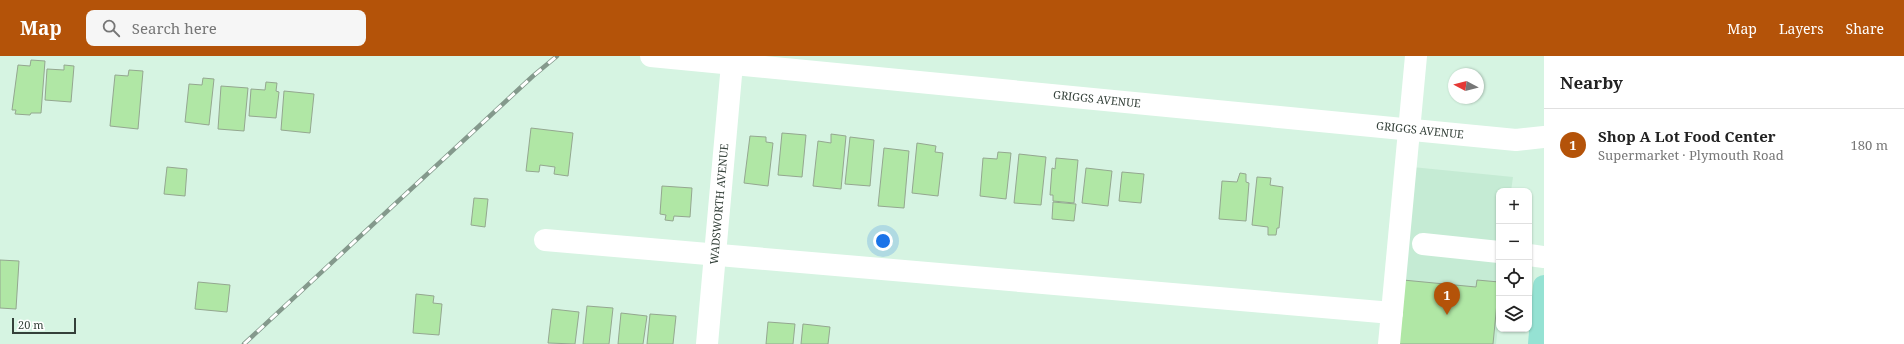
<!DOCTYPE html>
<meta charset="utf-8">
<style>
:root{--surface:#fff;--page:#f6f6f6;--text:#222;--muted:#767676;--line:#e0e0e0;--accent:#b45309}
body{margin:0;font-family:"Noto Serif",serif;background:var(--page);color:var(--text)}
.controls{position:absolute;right:12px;bottom:12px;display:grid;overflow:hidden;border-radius:8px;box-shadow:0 1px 3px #0004}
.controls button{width:36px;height:36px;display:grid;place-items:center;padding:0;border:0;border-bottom:1px solid var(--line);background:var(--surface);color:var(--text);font:20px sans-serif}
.compass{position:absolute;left:1448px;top:12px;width:36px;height:36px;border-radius:50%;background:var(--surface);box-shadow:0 1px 3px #0004;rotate:277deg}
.scale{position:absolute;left:12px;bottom:10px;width:64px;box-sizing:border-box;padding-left:4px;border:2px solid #344039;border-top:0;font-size:11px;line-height:14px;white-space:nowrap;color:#344039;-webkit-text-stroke:3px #fff;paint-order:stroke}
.you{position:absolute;left:883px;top:185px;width:14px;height:14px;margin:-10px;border:3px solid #fff;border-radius:50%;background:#1a73e8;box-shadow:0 0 0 6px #1a73e833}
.badge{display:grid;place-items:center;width:26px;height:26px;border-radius:50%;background:var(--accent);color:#fff;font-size:13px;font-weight:700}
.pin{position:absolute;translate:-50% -33px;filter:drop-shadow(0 1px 2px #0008)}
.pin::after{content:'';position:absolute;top:21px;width:14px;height:12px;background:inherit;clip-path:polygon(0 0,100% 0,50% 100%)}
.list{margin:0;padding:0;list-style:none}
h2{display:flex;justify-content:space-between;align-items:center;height:52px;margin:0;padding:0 16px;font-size:17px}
h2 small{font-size:13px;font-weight:400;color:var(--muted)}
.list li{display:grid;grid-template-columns:26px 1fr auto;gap:12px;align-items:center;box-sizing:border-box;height:72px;padding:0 16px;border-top:1px solid var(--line)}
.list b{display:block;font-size:15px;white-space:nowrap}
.list p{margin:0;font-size:13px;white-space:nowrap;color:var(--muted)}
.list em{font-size:13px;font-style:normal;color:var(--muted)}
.icon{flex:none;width:22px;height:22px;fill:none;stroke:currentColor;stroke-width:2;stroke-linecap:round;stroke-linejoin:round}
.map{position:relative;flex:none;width:1544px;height:288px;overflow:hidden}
header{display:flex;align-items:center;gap:24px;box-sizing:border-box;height:56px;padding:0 20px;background:var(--accent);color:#fff}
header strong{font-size:19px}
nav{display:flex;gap:22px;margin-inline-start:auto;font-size:14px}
.search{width:280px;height:36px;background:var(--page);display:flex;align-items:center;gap:10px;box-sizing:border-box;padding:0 14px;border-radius:8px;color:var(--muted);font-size:15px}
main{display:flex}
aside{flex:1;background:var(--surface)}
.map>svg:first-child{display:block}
</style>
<header>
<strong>Map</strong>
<div class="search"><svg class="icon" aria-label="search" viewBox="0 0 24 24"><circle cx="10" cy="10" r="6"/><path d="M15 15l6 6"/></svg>Search here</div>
<nav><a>Map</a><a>Layers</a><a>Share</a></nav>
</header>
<main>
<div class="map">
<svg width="1544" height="288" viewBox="0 0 1544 288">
<rect width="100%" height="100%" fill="#d6f4e2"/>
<polygon fill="#c5ebd4" points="1412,111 1513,121 1511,135 1499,135 1499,261 1496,288 1394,288"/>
<g fill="#b0e7a5" stroke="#94a790">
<polygon points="31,4 45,5 41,57 31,57 30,59 15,58 16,54 12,54 18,9 30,10"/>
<polygon points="64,9 74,10 71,46 45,44 47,13 64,14"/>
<polygon points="129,14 143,15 138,73 110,70 115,19 128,20"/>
<polygon points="203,22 214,23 209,69 185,66 189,28 202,29"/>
<polygon points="266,26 277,27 276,35 279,36 276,62 249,60 251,33 265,34"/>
<polygon points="221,30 248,32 244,75 218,73"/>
<polygon points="284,35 314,38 310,77 281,74"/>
<polygon points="531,72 573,77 568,120 554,118 555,111 540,109 539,116 526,115"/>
<polygon points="782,77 806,79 802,121 778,119"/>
<polygon points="831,78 846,80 841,133 813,130 818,85 831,87"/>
<polygon points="750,80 766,81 766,86 773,87 768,130 744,127"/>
<polygon points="850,81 874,84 870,130 845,128"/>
<polygon points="917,87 936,90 935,96 943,97 938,140 912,137"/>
<polygon points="884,92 909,95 904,152 878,150"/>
<polygon points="998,96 1011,97 1006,143 980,140 983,102 997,103"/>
<polygon points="1019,98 1046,101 1041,149 1014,147"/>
<polygon points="1056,102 1078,104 1074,147 1053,145 1053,139 1050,139 1052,112 1055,113"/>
<polygon points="167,111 187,113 185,140 164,138"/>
<polygon points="1086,112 1112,115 1108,150 1082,147"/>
<polygon points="1122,116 1144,118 1141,147 1119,145"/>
<polygon points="1240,117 1246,118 1246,126 1249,127 1246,165 1219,163 1222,125 1237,126"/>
<polygon points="1257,121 1271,122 1270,129 1283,131 1279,172 1277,172 1276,179 1268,179 1268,171 1252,169"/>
<polygon points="662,130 692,132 690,161 674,160 673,165 665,164 666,159 660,158"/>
<polygon points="474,142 488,143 485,171 471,169"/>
<polygon points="1053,146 1076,148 1074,165 1052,163"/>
<polygon points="0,204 19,205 16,253 0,252"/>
<polygon points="1403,224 1476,231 1477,224 1499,226 1493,288 1396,288"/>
<polygon points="198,226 230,229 227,256 195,253"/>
<polygon points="416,238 434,240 433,247 442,248 439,279 413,277"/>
<polygon points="587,250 613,252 609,288 583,288"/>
<polygon points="552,253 579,256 575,288 548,287"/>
<polygon points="621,257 647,260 643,288 618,288"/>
<polygon points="650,258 676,260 673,288 647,288"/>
<polygon points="768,266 795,268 793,288 766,288"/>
<polygon points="803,268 830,271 828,288 801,288"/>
</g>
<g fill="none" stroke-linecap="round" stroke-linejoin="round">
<g stroke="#fff" stroke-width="22">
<polyline points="651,0 1516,84 1544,81"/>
<polyline points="545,184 1392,257"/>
<polyline points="1423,188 1499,196"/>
<polyline points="1529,199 1544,201"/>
<polyline points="707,288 732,8"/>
<polyline points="1389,288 1416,0"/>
</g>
<polyline stroke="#95e2d3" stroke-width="22" points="1539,288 1544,230"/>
<defs>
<polyline id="rail" points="244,288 533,20 557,0"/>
</defs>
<use href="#rail" stroke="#84998c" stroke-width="4.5"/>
<use href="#rail" stroke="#fff" stroke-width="3" stroke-dasharray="9" stroke-linecap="butt"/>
</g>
<g text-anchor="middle" stroke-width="3.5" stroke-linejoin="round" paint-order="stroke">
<g font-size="11" fill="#344039" stroke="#fff">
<text transform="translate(1097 43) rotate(6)" y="4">GRIGGS AVENUE</text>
<text transform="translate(1420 74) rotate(6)" y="4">GRIGGS AVENUE</text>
<text transform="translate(719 148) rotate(-85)" y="4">WADSWORTH AVENUE</text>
</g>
</g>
</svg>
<div class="controls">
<button>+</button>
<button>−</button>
<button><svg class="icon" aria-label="locate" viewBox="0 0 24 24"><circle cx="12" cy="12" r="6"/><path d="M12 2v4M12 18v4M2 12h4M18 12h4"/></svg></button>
<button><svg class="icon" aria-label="layers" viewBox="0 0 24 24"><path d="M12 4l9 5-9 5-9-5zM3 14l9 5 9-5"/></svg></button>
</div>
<svg class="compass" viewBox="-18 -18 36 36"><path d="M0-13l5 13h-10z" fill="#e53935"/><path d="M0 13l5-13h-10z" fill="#767676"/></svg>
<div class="scale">20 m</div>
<div class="you"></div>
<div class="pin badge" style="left:1447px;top:259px">1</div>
</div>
<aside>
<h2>Nearby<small></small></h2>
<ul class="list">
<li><span class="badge">1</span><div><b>Shop A Lot Food Center</b><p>Supermarket · Plymouth Road</p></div><em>180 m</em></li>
</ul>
</aside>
</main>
